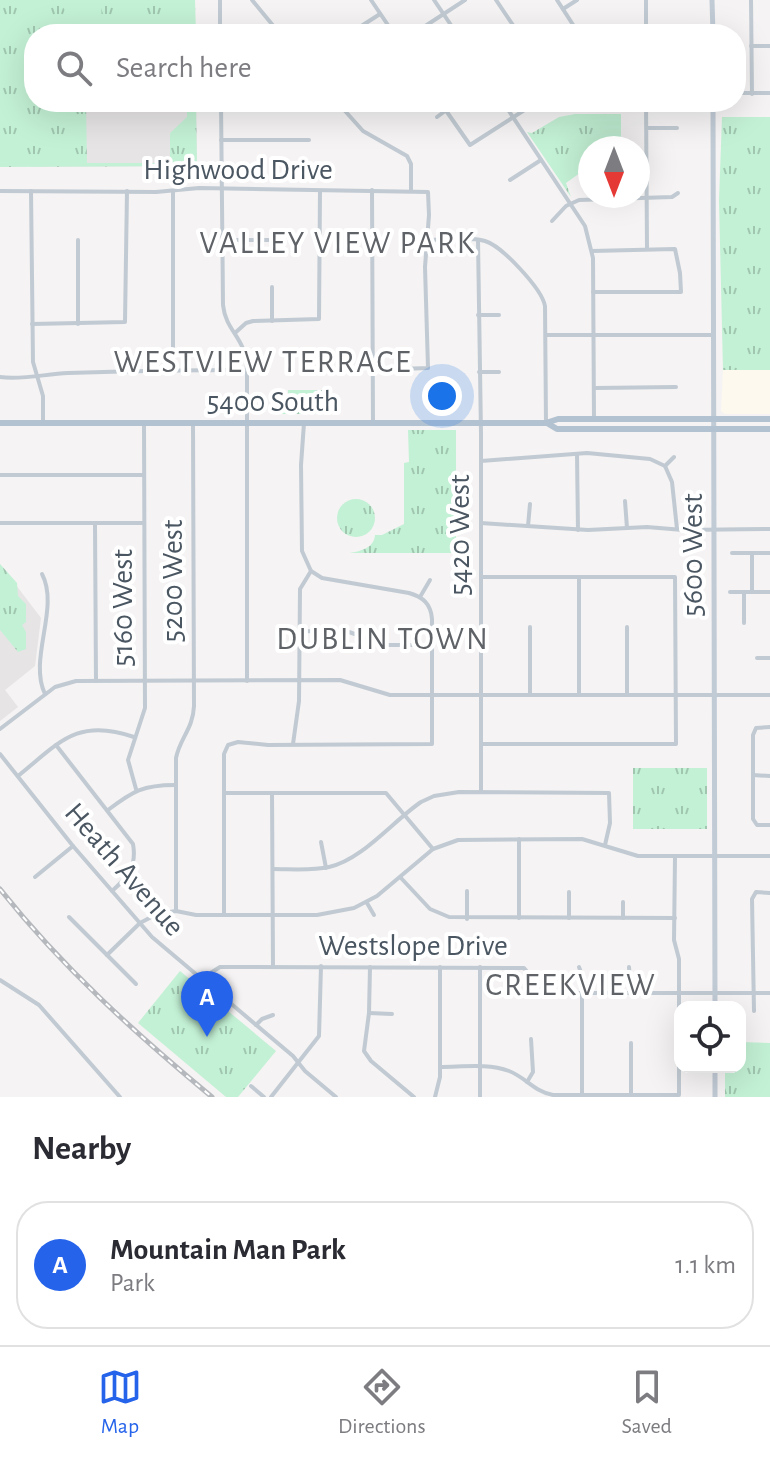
<!DOCTYPE html>
<style>
:root{--surface:#fff;--page:#f2f2f3;--text:#2b2b33;--muted:#7c7c81;--line:#e1e1e2;--accent:#2563eb}
body{margin:0;font-family:"Alegreya Sans",sans-serif;background:var(--page);color:var(--text)}
.controls{position:absolute;right:24px;bottom:24px;display:grid;overflow:hidden;border-radius:16px;box-shadow:0 8px 32px #0002}
.controls button{width:72px;height:72px;display:grid;place-items:center;padding:0;border:0;border-bottom:2px solid var(--line);background:var(--surface);color:var(--text);font:40px sans-serif}
.compass{position:absolute;left:578px;top:136px;width:72px;height:72px;border-radius:50%;background:var(--surface);box-shadow:0 8px 32px #0002;rotate:180deg}
.you{position:absolute;left:442px;top:396px;width:28px;height:28px;margin:-20px;border:6px solid #fff;border-radius:50%;background:#1a73e8;box-shadow:0 0 0 12px #1a73e833}
.badge{display:grid;place-items:center;width:52px;height:52px;border-radius:50%;background:var(--accent);color:#fff;font-size:26px;font-weight:700}
.pin{position:absolute;translate:-50% -66px;filter:drop-shadow(0 2px 4px #0008)}
.pin::after{content:'';position:absolute;top:42px;width:28px;height:24px;background:inherit;clip-path:polygon(0 0,100% 0,50% 100%)}
.list{margin:0;padding:0;list-style:none}
h2{display:flex;justify-content:space-between;align-items:center;height:104px;margin:0;padding:0 32px;font-size:34px}
h2 small{font-size:26px;font-weight:400;color:var(--muted)}
.list li{display:grid;grid-template-columns:52px 1fr auto;gap:24px;align-items:center;box-sizing:border-box;height:128px;margin:0 16px 16px;padding:0 16px;border:2px solid var(--line);border-radius:32px}
.list b{display:block;font-size:30px;white-space:nowrap}
.list p{margin:0;font-size:26px;white-space:nowrap;color:var(--muted)}
.list em{font-size:26px;font-style:normal;color:var(--muted)}
.icon{flex:none;width:44px;height:44px;fill:none;stroke:currentColor;stroke-width:2;stroke-linecap:round;stroke-linejoin:round}
.map{position:relative;flex:none;width:770px;height:1097px;overflow:hidden}
.search{position:absolute;background:var(--surface);box-shadow:0 8px 32px #0002;left:24px;right:24px;top:24px;height:88px;display:flex;align-items:center;gap:20px;box-sizing:border-box;padding:0 28px;border-radius:32px;color:var(--muted);font-size:30px}
.sheet{height:248px;background:var(--surface)}
nav{display:flex;justify-content:space-around;align-items:center;box-sizing:border-box;height:112px;border-top:2px solid var(--line);background:var(--surface);font-size:22px;color:var(--muted)}
nav a{display:grid;justify-items:center;gap:4px}
nav .on{color:var(--accent)}
.map>svg:first-child{display:block}
</style>
<div class="map">
<svg width="770" height="1097" viewBox="0 0 770 1097">
<defs>
<pattern id="grass-tufts" width="24" height="20" patternUnits="userSpaceOnUse" patternTransform="scale(2)"><rect width="24" height="20" fill="#c3f1d5"/><path d="M3 7l-1-3M5 7V3M7 7l1-3M15 17l-1-3M17 17v-4M19 17l1-3" fill="none" stroke="#a0c6b0"/></pattern>
</defs>
<rect width="100%" height="100%" fill="#f5f3f3"/>
<polygon fill="#fdf9ef" points="723,370 770,370 770,414 725,414 721,411"/>
<g fill="#e6e4e5">
<polygon points="34,102 196,102 197,166 31,167"/>
<polygon points="0,564 41,618 35,666 5,690 18,707 0,721"/>
</g>
<g fill="url(#grass-tufts)">
<polygon points="0,0 195,0 196,34 34,34 34,102 86,102 87,163 170,163 170,133 187,117 187,102 196,102 197,166 0,167"/>
<polygon points="575,114 621,114 621,148 590,148 590,173 580,173 566,183 571,197 527,132 532,133 559,117"/>
<polygon points="722,117 770,117 770,370 723,370 719,201"/>
<polygon points="288,390 331,390 331,414 275,414 275,408 279,408 279,411 288,410"/>
<path d="M408,430H456V553H350C361,551 374,548 375,535H382L404,524V463L409,462Z"/>
<circle cx="356" cy="518" r="19"/>
<polygon points="0,564 17,583 18,596 26,604 26,622 22,625 26,632 26,649 18,652 0,630"/>
<rect x="633" y="768" width="74" height="61"/>
<polygon points="180,971 276,1051 238,1097 226,1097 138,1023"/>
<polygon points="740,1042 770,1043 770,1097 725,1097 725,1067 740,1067"/>
</g>
<path fill="#c3f1d5" d="M59,0H101L102,25C82,25 67,19 59,0Z"/>
<g fill="none" stroke-linecap="round" stroke-linejoin="round">
<g stroke="#c1cad2" stroke-width="4">
<polyline points="220,0 220,34"/>
<polyline points="252,0 280,34"/>
<polyline points="371,0 394,34"/>
<polyline points="434,0 457,34"/>
<polyline points="496,0 519,34"/>
<polyline points="557,0 579,34"/>
<polyline points="646,0 646,34"/>
<polyline points="751,0 752,94"/>
<polyline points="563,9 577,0"/>
<polyline points="352,32 380,14"/>
<polyline points="413,34 465,0"/>
<polyline points="751,46 770,46"/>
<polyline points="736,93 770,93"/>
<path d="M221,102L223,305C226,333 246,336 247,370V681"/>
<polyline points="337,102 363,131 407,156 411,164 411,190"/>
<polyline points="440,102 470,145 537,102"/>
<polyline points="503,102 585,226 593,258 594,419"/>
<polyline points="646,102 647,248"/>
<polyline points="437,117 445,111"/>
<polyline points="647,128 677,128"/>
<polyline points="221,140 309,140"/>
<polyline points="510,180 541,160"/>
<polyline points="372,190 373,423"/>
<polyline points="0,191 156,192 199,188 428,192 429,215 425,267 428,368 372,370"/>
<polyline points="31,191 33,362 43,396 43,422"/>
<polyline points="173,192 173,370"/>
<polyline points="552,221 566,206 579,200 672,197 678,193"/>
<polyline points="78,240 78,324"/>
<polyline points="222,240 271,240"/>
<path d="M427,240C445,240 468,236 485,241C502,246 542,289 545,306L546,423"/>
<polyline points="478,240 481,434 481,792"/>
<polyline points="592,251 675,249 680,273 681,292 593,292"/>
<polyline points="478,315 499,315"/>
<polyline points="272,321 272,287"/>
<polyline points="32,324 125,322 127,191"/>
<polyline points="235,333 246,323 253,321 319,319 320,191"/>
<polyline points="546,335 714,335"/>
<polyline points="479,372 499,372"/>
<path d="M0,377C23,380 45,374 68,373C127,371 187,370 247,370"/>
<polyline points="595,388 676,387"/>
<polyline points="577,454 578,530"/>
<polyline points="481,461 587,453 650,459 665,466 674,457"/>
<polyline points="665,466 672,482 677,529"/>
<polyline points="0,475 144,475"/>
<polyline points="625,501 627,528"/>
<polyline points="0,523 144,523"/>
<polyline points="481,523 588,530 647,527 683,530 770,529"/>
<polyline points="95,524 96,681"/>
<polyline points="528,526 530,504"/>
<polyline points="732,553 770,553"/>
<polyline points="752,553 752,592"/>
<path d="M42,574C60,608 28,659 45,694"/>
<polyline points="481,577 675,577 676,744 482,744"/>
<polyline points="579,577 579,695"/>
<polyline points="730,592 770,592"/>
<polyline points="744,592 744,623"/>
<polyline points="420,597 430,580"/>
<polyline points="627,627 627,695"/>
<polyline points="300,631 349,632 386,645 432,645"/>
<polyline points="757,658 770,658"/>
<polyline points="530,695 530,627"/>
<polyline points="770,727 756,728 753,735 753,819 757,825 770,825"/>
<polyline points="0,729 55,687 76,681 340,680 390,695 770,695"/>
<polyline points="293,744 299,701 300,589 311,571"/>
<path d="M56,745L133,844C137,866 128,877 112,891"/>
<polyline points="0,754 73,846 152,937 293,1056 305,1071 336,1097"/>
<polyline points="753,775 770,776"/>
<path d="M18,776C59,743 77,717 134,737"/>
<polyline points="136,789 128,760 145,708 144,424"/>
<polyline points="224,793 386,793 433,849"/>
<polyline points="272,793 273,967"/>
<path d="M108,810C133,791 143,785 175,785"/>
<polyline points="519,839 519,918"/>
<polyline points="321,842 326,868"/>
<path d="M273,869C291,869 311,871 329,867C362,860 393,821 421,802L434,796L459,792L609,793L610,823L605,845"/>
<polyline points="35,877 73,846"/>
<polyline points="401,878 430,909 449,917 675,918"/>
<polyline points="467,891 467,919"/>
<polyline points="623,902 623,918"/>
<polyline points="367,903 374,915"/>
<path d="M176,911V758C180,738 193,729 194,706L193,423"/>
<path d="M224,915V754L228,745L238,742L268,745L432,744V619C431,604 423,597 409,593L322,578L311,571L302,551L301,465L304,423"/>
<polyline points="69,917 136,984"/>
<polyline points="569,918 569,892"/>
<polyline points="107,955 140,923 157,914 176,911 196,915 317,915 354,908 377,896 433,849 458,840 582,839 638,856 770,856"/>
<polyline points="370,967 369,1013 364,1051 371,1061 414,1097"/>
<polyline points="579,967 582,975 582,1095"/>
<polyline points="629,967 631,994"/>
<polyline points="201,979 220,967 524,968 537,984 555,993 770,993"/>
<polyline points="0,980 39,1005 120,1097"/>
<polyline points="754,1011 752,899 756,892 770,893"/>
<polyline points="369,1013 392,1014"/>
<polyline points="256,1025 262,1019 273,1015"/>
<path d="M440,1067C462,1067 488,1063 509,1071C525,1077 535,1092 553,1095H679V959L674,940L675,857"/>
<polyline points="527,1082 533,1072 531,1039"/>
<polyline points="251,1086 264,1097"/>
<polyline points="631,1095 631,1043"/>
<polyline points="271,1097 319,1036 321,966"/>
<polyline points="435,1097 440,1077 440,967"/>
<polyline points="480,1097 480,967"/>
</g>
<g stroke="#c1cbd6" stroke-width="5">
<polyline points="712,0 713,34"/>
<polyline points="713,102 715,1007"/>
<polyline points="715,1067 715,1097"/>
</g>
<g stroke="#b3c2d1" stroke-width="6">
<polyline points="0,423 546,423 558,419 770,419"/>
<polyline points="547,423 557,429 770,429"/>
</g>
<defs>
<path id="rail" d="M0,889C62,967 135,1033 212,1097"/>
</defs>
<use href="#rail" stroke="#b5b8bd" stroke-width="5"/>
<use href="#rail" stroke="#fff" stroke-width="2" stroke-dasharray="6" stroke-linecap="butt"/>
</g>
<g text-anchor="middle" stroke-width="8" stroke-linejoin="round" paint-order="stroke">
<g font-size="30" fill="#4a5661" stroke="#fff">
<text x="238" y="179">Highwood Drive</text>
<text x="273" y="411">5400 South</text>
<text transform="translate(459 535) rotate(-90)" y="10">5420 West</text>
<text transform="translate(692 555) rotate(-90)" y="10">5600 West</text>
<text transform="translate(172 581) rotate(-90)" y="10">5200 West</text>
<text transform="translate(122 608) rotate(-90)" y="10">5160 West</text>
<text transform="translate(125 869) rotate(49)" y="10">Heath Avenue</text>
<text x="413" y="955">Westslope Drive</text>
</g>
<g font-size="32" letter-spacing="2" fill="#5f6368" stroke="#fff">
<text x="338" y="253">VALLEY VIEW PARK</text>
<text x="263" y="372">WESTVIEW TERRACE</text>
<text x="383" y="649">DUBLIN TOWN</text>
<text x="571" y="995">CREEKVIEW</text>
</g>
</g>
</svg>
<div class="controls">
<button><svg class="icon" aria-label="locate" viewBox="0 0 24 24"><circle cx="12" cy="12" r="6"/><path d="M12 2v4M12 18v4M2 12h4M18 12h4"/></svg></button>
</div>
<svg class="compass" viewBox="-18 -18 36 36"><path d="M0-13l5 13h-10z" fill="#e53935"/><path d="M0 13l5-13h-10z" fill="#7c7c81"/></svg>
<div class="you"></div>
<div class="pin badge" style="left:207px;top:1037px">A</div>
<div class="search"><svg class="icon" aria-label="search" viewBox="0 0 24 24"><circle cx="10" cy="10" r="6"/><path d="M15 15l6 6"/></svg>Search here</div>
</div>
<section class="sheet">
<h2>Nearby<small></small></h2>
<ul class="list">
<li><span class="badge">A</span><div><b>Mountain Man Park</b><p>Park</p></div><em>1.1 km</em></li>
</ul>
</section>
<nav>
<a class="on"><svg class="icon" aria-label="map" viewBox="0 0 24 24"><path d="M3 6l6-2 6 2 6-2v14l-6 2-6-2-6 2zM9 4v14M15 6v14"/></svg>Map</a>
<a><svg class="icon" aria-label="directions" viewBox="0 0 24 24"><path d="M12 3l9 9-9 9-9-9zM9 14v-3h6M13 9l2 2-2 2"/></svg>Directions</a>
<a><svg class="icon" aria-label="saved" viewBox="0 0 24 24"><path d="M7 4h10v16l-5-4-5 4z"/></svg>Saved</a>
</nav>
